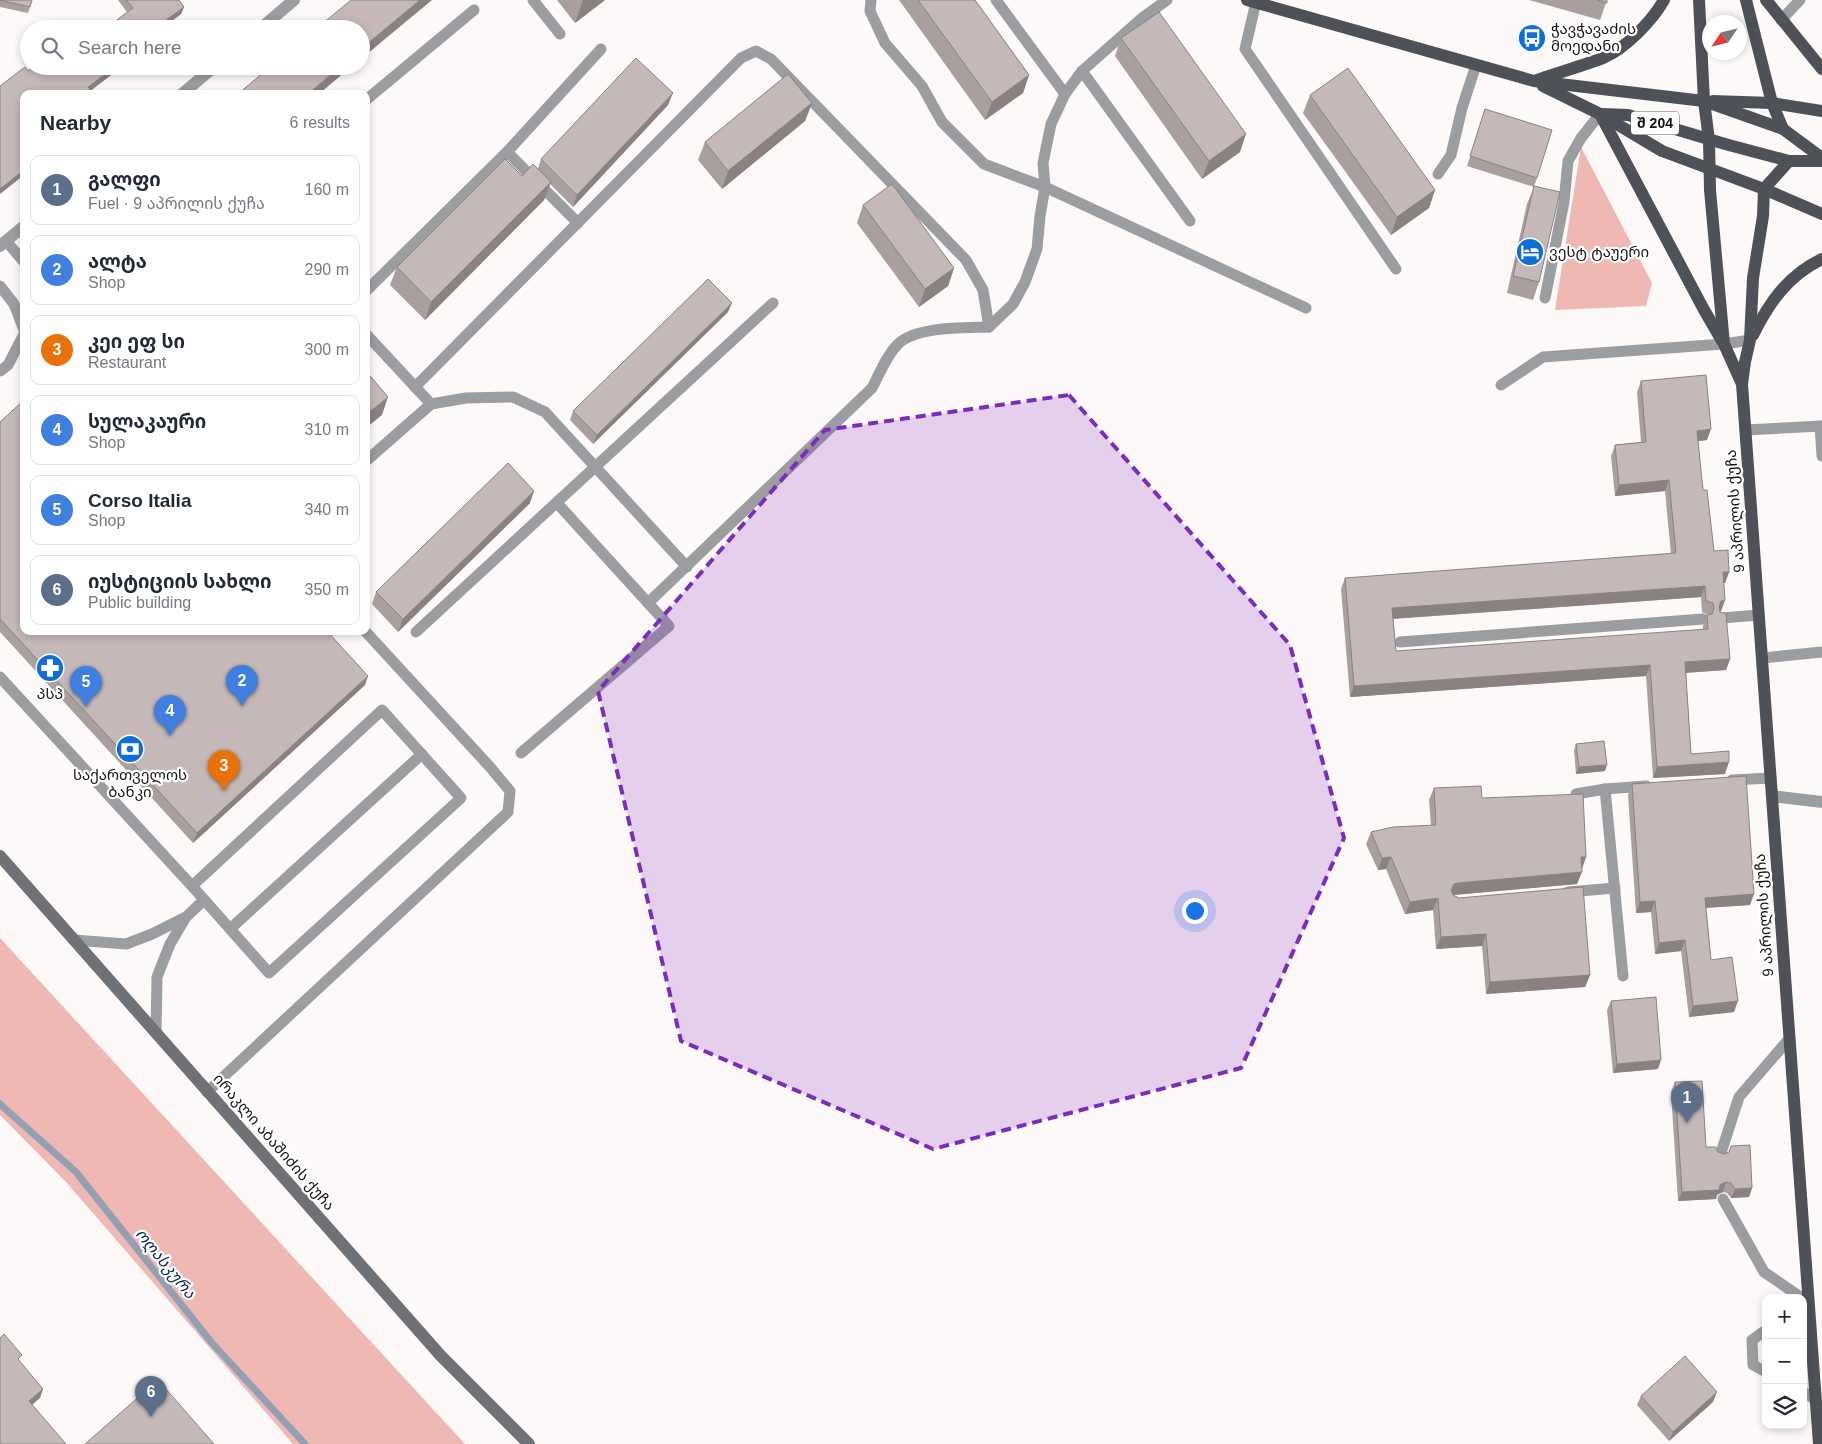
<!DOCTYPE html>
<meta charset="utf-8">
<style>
:root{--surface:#fff;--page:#f2f2f3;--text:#1f2937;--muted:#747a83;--line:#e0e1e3;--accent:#111827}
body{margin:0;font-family:Arial,"Noto Sans Georgian",sans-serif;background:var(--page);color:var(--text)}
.controls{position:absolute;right:15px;bottom:15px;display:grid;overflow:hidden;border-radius:10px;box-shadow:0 2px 8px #0003}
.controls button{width:45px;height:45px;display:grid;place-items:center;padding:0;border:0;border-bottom:1px solid var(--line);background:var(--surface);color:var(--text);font:25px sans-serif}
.compass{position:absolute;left:1702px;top:15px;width:45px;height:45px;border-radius:50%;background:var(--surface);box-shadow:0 2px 8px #0003;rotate:235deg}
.you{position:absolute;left:1194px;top:910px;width:18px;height:18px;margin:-12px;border:4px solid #fff;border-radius:50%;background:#1a73e8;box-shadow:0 0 0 8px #1a73e833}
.badge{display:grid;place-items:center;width:32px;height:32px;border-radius:50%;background:var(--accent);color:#fff;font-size:16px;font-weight:700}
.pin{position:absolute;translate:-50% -41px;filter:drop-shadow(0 1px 2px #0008)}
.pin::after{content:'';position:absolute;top:26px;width:18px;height:15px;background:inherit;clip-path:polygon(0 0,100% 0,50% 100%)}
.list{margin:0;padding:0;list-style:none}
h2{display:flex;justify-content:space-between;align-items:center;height:65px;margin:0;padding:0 20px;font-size:21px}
h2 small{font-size:16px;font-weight:400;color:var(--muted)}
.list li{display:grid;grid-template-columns:32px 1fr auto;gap:15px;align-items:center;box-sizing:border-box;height:70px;margin:0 10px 10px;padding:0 10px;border:1px solid var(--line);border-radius:10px}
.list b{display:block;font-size:19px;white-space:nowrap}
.list p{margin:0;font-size:16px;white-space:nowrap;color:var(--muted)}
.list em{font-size:16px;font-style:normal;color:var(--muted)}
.icon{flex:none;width:28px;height:28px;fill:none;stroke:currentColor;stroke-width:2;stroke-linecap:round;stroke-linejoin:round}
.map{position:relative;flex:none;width:1822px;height:1444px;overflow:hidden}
.search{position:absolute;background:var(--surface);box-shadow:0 2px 8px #0003;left:20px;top:20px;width:350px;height:55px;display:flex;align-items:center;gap:12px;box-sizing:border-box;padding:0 18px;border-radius:28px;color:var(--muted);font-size:19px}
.panel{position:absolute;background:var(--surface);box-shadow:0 2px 8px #0003;left:20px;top:90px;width:350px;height:545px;border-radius:10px}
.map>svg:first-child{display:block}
</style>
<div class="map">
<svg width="1822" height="1444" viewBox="0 0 1822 1444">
<rect width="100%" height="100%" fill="#fef9f9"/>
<g fill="#efb8b2">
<polygon points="1581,147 1652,283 1646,306 1555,310"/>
<polygon points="0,938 465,1444 293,1444 66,1182 0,1115"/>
</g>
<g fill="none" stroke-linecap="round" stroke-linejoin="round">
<polyline stroke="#93a0b3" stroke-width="7" points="0,1104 76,1172 212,1343 305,1444"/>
<g stroke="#9b9da1" stroke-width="11">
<polyline points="533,0 560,34"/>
<polyline points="871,0 870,11 885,43 922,86 942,122 984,164 1045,187 1306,308"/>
<polyline points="996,0 1065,94"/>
<polyline points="1256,2 1245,49 1396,269"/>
<polyline points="1781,20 1800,0"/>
<polyline points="1082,71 1190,221"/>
<polyline points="366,100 474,10"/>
<polyline points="507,152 578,223"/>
<polyline points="1438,174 1451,155 1462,108 1476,65"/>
<polyline points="6,241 24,262"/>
<polyline points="0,286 14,304 24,330"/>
<polyline points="366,291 507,152 601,49"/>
<polyline points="1545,298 1564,202 1568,161 1581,138 1600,114"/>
<polyline points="366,334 431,404 466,398 513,397 545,412 687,567"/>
<polyline points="0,371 8,365 24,334"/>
<polyline points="1501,385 1543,357 1724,344 1750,340"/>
<polyline points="415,387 741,58 756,51 771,59 966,260 983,290 989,327"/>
<polyline points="1820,426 1822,456"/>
<polyline points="1745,430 1822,426"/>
<polyline points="366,461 431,404"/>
<path d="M648,603L872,388C880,373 886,356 898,344C917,326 964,328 989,327L1013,304L1025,282L1037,249L1040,216L1045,187L1043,163L1051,124L1065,94L1082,71L1142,18L1167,0"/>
<polyline points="1722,618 1759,615"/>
<polyline points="416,632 773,303"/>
<polyline points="1400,642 1703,619"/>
<polyline points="1762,658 1822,652"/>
<polyline points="0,677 192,886 269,973 461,798 382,710 192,886"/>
<polyline points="521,753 669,626 557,503"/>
<polyline points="1732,780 1771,778"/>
<polyline points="1605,789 1623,976"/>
<polyline points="1576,794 1605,789 1646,786"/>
<polyline points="1568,892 1615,888"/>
<polyline points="230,929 422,754"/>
<polyline points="74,940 126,944 152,934 186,917 204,900"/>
<polyline points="156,1033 157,977 170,944 186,917"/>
<polyline points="207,1092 508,812 510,791 490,767 365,631"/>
<polyline points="1720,1156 1739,1097 1789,1039"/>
<polyline points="1723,1199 1764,1272 1802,1298"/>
<polyline points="1766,1330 1752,1340 1753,1365 1766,1372"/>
<polyline points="1803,1392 1815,1399"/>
</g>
<polyline stroke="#9b9da1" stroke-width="12" points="1772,796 1822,802"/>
<g stroke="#9b9da1" stroke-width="12">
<polyline points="260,29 294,0"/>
<polyline points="182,94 215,66"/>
<polyline points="0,246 24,226"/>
</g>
<polyline stroke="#6e7176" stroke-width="12" points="0,856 441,1356 529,1444"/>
<g stroke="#4e5258" stroke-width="12">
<polyline points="1247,0 1534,81 1704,101 1783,129 1822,158"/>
<polyline points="1699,0 1704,101 1709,140 1710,190 1724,344 1742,384"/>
<polyline points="1746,0 1772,103 1783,129"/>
<polyline points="1766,0 1822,69"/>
<path d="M1537,80C1558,73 1581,66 1603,58C1625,49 1652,21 1664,0"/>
<polyline points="1543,86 1600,114 1662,151 1764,189 1822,214"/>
<polyline points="1713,101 1772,103 1822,111"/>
<polyline points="1600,114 1703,308 1722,341"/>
<polyline points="1602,114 1628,115 1725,144 1789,161 1822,161"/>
<polyline points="1789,161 1764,189 1763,216 1753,278 1750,340 1745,362 1742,384 1819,1444"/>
<path d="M1753,335C1769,303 1788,275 1822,259"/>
</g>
</g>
<g fill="#a99f9e" fill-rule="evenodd">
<polygon points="0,0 30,7 28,13 0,7"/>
<polygon points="118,0 179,0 184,7 181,14 161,29 105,29 127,12"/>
<polygon points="557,0 605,0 575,23"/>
<polygon points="899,0 975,0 1029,75 1023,93 985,120"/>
<polygon points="1529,0 1607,0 1600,20"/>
<polygon points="1121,38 1240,152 1202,179 1115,56"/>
<polygon points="1310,95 1435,190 1429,208 1391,235 1303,113"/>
<polygon points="812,103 805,121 722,189 698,160 705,142"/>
<polygon points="668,105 573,207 550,184 544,200 425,320 390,285 397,267 522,176 538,169 541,159"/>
<polygon points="1485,109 1537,178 1534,186 1539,282 1533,300 1507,293 1527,204 1534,187 1467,166"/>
<polygon points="863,205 954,268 948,286 919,307 857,223"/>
<polygon points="728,312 593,444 570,420 573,411"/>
<path d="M1641,381L1707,440L1698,441L1703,490L1714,551L1729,572L1725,583H1724L1725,600L1721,611H1720L1730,659L1726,670L1686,673L1691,754L1725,774L1653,778L1646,676L1350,697L1341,589L1345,578L1671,554L1665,491L1615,496L1611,456L1615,445L1641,442L1637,392ZM1701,597L1702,612L1709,615H1707L1703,626V630L1396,651L1393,619Z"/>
<polygon points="0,422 365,685 193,843 0,632"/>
<polygon points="530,503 398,632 372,604 376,592"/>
<polygon points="1576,744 1605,771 1576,774 1574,750"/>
<polygon points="1632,784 1750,905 1706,908 1711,960 1734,1012 1689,1017 1681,951 1655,954 1651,912 1636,913 1628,795"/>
<polygon points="1434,788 1482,798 1582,869 1577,884 1453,895 1590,975 1585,987 1486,994 1482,946 1436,949 1433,910 1405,914 1386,869 1378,870 1366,844 1371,832 1431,826 1429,800"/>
<polygon points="1611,1001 1658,1069 1613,1073 1607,1010"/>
<polygon points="1675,1082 1706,1147 1718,1152 1752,1188 1749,1197 1731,1198 1727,1193 1723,1192 1717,1195 1716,1199 1678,1201 1671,1092"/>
<polygon points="1641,1396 1713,1402 1669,1441 1637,1405"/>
</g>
<g fill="#898281">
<polygon points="420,0 432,0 361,59 361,49"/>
<polygon points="583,0 605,0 575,23"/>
<polygon points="184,7 181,14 161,29 154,29"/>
<polygon points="116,66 123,66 89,92 88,94 84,94 88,87"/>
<polygon points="341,66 352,66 319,94 308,94"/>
<polygon points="1029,75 1023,93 985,120 992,102"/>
<polygon points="673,93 668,105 573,207 577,195"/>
<polygon points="812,103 805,121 722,189 728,171"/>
<polygon points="1246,134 1240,152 1202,179 1209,161"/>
<polygon points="24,170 24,175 0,194 0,189"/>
<polygon points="551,182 544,200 425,320 431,302"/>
<polygon points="1435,190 1429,208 1391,235 1397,217"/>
<polygon points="954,268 948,286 919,307 925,289"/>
<polygon points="732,303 728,312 593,444 597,435"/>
<polygon points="388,397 382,415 366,428 366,415"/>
<polygon points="1711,429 1707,440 1693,442 1697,431"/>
<polygon points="1669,480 1665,491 1615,496 1619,485"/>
<polygon points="534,491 530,503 398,632 403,619"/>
<polygon points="1723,572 1729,572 1725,583 1719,583"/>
<polygon points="1705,586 1701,597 1388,619 1392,608"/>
<polygon points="1725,600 1721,611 1717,612 1721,601"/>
<polygon points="1730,659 1726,670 1681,673 1685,662"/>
<polygon points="1650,665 1646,676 1350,697 1354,686"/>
<polygon points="368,676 365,685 193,843 197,833"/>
<polygon points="1729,762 1725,774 1653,778 1657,767"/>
<polygon points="1607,765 1605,771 1576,774 1579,767"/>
<polygon points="1391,857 1386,869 1378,870 1382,858"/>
<polygon points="1581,857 1586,857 1582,869 1576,869"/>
<polygon points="1582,872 1577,884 1453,895 1449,896 1447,902 1454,884 1458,883"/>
<polygon points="1754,894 1750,905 1701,908 1705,898"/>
<polygon points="1438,898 1433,910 1405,914 1410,902"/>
<polygon points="1655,901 1651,912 1636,913 1640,902"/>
<polygon points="1486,934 1482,946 1436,949 1441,937"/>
<polygon points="1685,940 1681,951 1655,954 1659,943"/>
<polygon points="1590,975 1585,987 1486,994 1490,982"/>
<polygon points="1738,1001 1734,1012 1689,1017 1693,1006"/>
<polygon points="1661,1060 1658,1069 1613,1073 1617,1064"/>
<polygon points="1726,1182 1723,1192 1717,1195 1716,1199 1678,1201 1682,1192 1720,1185"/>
<polygon points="1752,1188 1749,1197 1731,1198 1735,1189"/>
<polygon points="43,1389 40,1398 25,1411 29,1401"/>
<polygon points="1717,1392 1713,1402 1669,1441 1673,1432"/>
</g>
<g fill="#c4b9b8" stroke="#898281" fill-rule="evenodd">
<polygon points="0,0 32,0 30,7"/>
<polygon points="126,0 179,0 184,7 154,29 105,29 133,8"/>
<polygon points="351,0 420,0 361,49 361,29 316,29"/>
<polygon points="918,0 975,0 1029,75 992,102"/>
<polygon points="1597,0 1607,0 1607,3"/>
<polygon points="1159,12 1246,134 1209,161 1121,38"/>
<polygon points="636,58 673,93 577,195 541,159"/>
<polygon points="34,66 116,66 88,87 90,89 84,94 24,94 24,170 0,189 0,86 25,67 28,71"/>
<polygon points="271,66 341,66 308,94 238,94"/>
<polygon points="1348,68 1435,190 1397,217 1310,95"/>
<polygon points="788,74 812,103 728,171 705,142"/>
<polygon points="1485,109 1552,130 1537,178 1470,156"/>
<polygon points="505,159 522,176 533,164 551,182 431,302 397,267"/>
<polygon points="892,184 954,268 925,289 863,205"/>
<polygon points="1534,186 1560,192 1539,282 1513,276"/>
<polygon points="708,279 732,303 597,435 573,411"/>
<polygon points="366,371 388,397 366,415"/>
<path d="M1706,375L1711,429L1697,431L1703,490H1707L1714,551L1728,550L1729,572H1723L1725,600L1721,601L1719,607L1720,612L1726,614L1730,659L1685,662L1691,754L1729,751V762L1657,767L1650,665L1354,686L1345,578L1676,553L1669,480L1619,485L1615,445L1646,442L1641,381ZM1705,586L1706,601L1713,603L1714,608L1712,614L1707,615L1708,629L1396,651L1392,608Z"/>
<polygon points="24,400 24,631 327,631 368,676 197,833 0,619 0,422"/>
<polygon points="508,463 534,491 403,619 376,592"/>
<polygon points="1604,741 1607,765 1579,767 1576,744"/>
<polygon points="1746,776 1754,894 1705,898 1711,960 1732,957 1738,1001 1693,1006 1685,940 1659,943 1655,901 1640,902 1632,784"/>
<polygon points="1481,786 1482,798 1583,794 1586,857 1581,857 1582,872 1458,883 1454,884 1451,890 1453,895 1459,898 1583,887 1590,975 1490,982 1486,934 1441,937 1438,898 1410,902 1391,857 1382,858 1371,832 1393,827 1436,825 1434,788"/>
<polygon points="1656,997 1661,1060 1617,1064 1611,1001"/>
<polygon points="1702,1081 1706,1147 1716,1147 1718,1152 1724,1154 1729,1152 1731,1146 1750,1145 1752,1188 1735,1189 1731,1183 1726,1182 1720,1185 1719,1190 1682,1192 1675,1082"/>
<polygon points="4,1334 22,1355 18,1359 43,1389 29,1401 66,1444 0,1444 0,1338"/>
<polygon points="1685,1356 1717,1392 1673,1432 1641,1396"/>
<polygon points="158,1380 214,1444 85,1444"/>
</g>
<path fill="#7b2cbf" fill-opacity="0.2" stroke="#7b2cbf" stroke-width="4" stroke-dasharray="10 6" stroke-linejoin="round" d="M1069,395L1290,645L1344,838L1241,1068L933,1149L681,1041L598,691L825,430Z"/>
<defs>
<symbol id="bus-disc" viewBox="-11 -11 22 22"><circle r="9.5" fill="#0f6ed7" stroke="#fff"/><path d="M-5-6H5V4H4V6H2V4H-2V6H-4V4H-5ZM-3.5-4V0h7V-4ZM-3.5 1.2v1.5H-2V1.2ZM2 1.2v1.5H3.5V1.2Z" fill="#fff"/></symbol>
<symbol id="hotel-disc" viewBox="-11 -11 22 22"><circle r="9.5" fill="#0f6ed7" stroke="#fff"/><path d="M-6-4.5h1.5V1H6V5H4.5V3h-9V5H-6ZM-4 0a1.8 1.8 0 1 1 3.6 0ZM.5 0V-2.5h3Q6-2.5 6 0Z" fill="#fff"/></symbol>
<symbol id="pharmacy-disc" viewBox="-11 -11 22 22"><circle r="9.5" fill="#0f6ed7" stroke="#fff"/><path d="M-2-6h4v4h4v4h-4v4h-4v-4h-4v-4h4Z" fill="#fff"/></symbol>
<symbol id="bank-disc" viewBox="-11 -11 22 22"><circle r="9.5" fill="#0f6ed7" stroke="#fff"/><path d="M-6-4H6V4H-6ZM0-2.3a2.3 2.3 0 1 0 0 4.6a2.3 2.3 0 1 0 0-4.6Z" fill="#fff"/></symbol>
</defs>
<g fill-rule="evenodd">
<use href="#bus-disc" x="1516" y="22" width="32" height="32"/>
<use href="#hotel-disc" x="1514" y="236" width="32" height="32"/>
<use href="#pharmacy-disc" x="34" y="652" width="32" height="32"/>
<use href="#bank-disc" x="114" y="733" width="32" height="32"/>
</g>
<g text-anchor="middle" stroke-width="4.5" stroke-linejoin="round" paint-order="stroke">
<rect fill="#fff" stroke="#5d5a5a" stroke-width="1" x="1631" y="111.5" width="48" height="23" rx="4"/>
<g font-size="14" font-weight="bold" fill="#171313">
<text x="1655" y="128">შ 204</text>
</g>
<g font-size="15" fill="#171313" stroke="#fff" text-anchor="start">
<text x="1551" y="34">ჭავჭავაძის<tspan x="1551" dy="17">მოედანი</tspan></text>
<text x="1549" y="257">ვესტ ტაუერი</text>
<text x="50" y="699" text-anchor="middle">პსპ</text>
<text x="130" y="780" text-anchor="middle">საქართველოს<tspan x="130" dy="17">ბანკი</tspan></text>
</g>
<g font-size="15" fill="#171313" stroke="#fff">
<text transform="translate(1735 511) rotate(-94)" y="5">9 აპრილის ქუჩა</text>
<text transform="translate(1764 915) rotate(-94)" y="5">9 აპრილის ქუჩა</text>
<text transform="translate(274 1142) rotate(49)" y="5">ირაკლი აბაშიძის ქუჩა</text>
</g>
<g font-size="16" font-style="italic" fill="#082952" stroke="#fff">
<text transform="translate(166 1263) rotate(51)" y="6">ოღასკურა</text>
</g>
</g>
</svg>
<div class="controls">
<button>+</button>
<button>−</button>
<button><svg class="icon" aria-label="layers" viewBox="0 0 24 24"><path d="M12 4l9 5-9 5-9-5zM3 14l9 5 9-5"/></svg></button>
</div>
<svg class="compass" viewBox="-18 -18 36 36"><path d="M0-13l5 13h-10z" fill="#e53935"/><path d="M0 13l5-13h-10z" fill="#747a83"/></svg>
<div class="you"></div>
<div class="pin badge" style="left:1687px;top:1123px;background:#5c6f8a">1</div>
<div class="pin badge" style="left:242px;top:706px;background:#3f7fe0">2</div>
<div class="pin badge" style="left:224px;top:791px;background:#e8710a">3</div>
<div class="pin badge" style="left:170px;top:736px;background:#3f7fe0">4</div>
<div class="pin badge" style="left:86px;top:707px;background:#3f7fe0">5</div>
<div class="pin badge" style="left:151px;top:1417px;background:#5c6f8a">6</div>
<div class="search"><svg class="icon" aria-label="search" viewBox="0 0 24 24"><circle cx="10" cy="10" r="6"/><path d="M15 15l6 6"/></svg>Search here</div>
<section class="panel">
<h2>Nearby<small>6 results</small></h2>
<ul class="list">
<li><span class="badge" style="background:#5c6f8a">1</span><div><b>გალფი</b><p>Fuel · 9 აპრილის ქუჩა</p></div><em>160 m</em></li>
<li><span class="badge" style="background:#3f7fe0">2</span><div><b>ალტა</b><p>Shop</p></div><em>290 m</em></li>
<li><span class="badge" style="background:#e8710a">3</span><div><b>კეი ეფ სი</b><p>Restaurant</p></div><em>300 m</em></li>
<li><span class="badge" style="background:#3f7fe0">4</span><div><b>სულაკაური</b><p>Shop</p></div><em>310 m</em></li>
<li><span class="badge" style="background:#3f7fe0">5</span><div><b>Corso Italia</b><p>Shop</p></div><em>340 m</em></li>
<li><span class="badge" style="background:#5c6f8a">6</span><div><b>იუსტიციის სახლი</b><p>Public building</p></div><em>350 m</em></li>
</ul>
</section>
</div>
